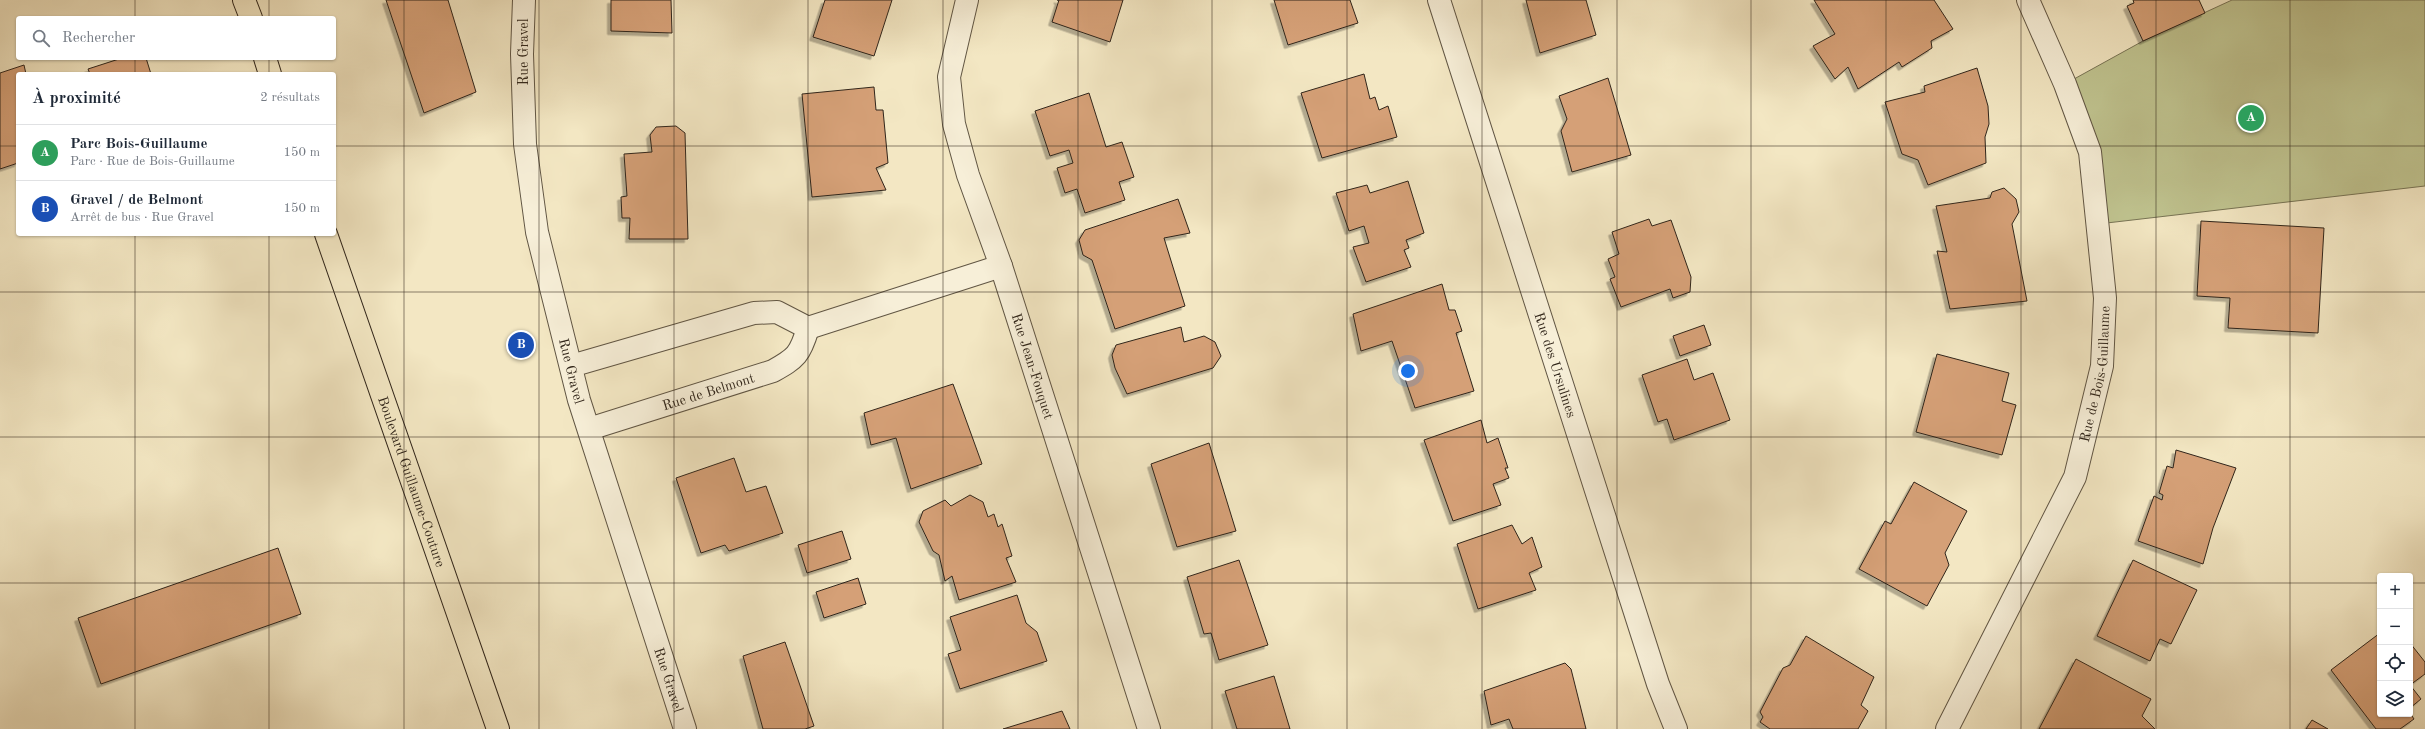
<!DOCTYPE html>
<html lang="fr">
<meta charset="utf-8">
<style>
:root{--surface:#fff;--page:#f2f2f3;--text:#1f2937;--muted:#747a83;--line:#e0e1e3;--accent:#8f2418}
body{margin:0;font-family:"Old Standard TT",serif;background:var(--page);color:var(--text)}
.controls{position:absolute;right:12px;bottom:12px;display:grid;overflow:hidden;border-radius:4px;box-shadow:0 1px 3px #0004}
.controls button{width:36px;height:36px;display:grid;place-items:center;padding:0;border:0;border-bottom:1px solid var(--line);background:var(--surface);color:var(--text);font:20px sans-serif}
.you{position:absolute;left:1408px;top:371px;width:14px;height:14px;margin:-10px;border:3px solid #fff;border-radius:50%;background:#1a73e8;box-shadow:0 0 0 6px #1a73e833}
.badge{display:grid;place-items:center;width:26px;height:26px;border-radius:50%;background:var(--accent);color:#fff;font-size:13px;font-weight:700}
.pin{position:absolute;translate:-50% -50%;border:2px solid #fff;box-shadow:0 1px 4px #0006}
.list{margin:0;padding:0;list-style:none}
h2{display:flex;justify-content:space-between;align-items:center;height:52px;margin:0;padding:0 16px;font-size:17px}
h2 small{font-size:13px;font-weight:400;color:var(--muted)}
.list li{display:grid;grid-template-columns:26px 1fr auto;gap:12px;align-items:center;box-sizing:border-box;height:56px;padding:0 16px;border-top:1px solid var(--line)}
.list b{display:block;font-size:15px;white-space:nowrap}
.list p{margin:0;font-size:13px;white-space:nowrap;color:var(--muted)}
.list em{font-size:13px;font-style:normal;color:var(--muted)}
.icon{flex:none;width:22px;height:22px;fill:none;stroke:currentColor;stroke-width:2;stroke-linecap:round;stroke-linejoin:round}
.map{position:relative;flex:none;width:2425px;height:729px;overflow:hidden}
.search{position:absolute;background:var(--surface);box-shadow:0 1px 3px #0004;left:16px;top:16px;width:320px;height:44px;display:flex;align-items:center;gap:10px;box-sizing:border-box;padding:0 14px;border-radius:4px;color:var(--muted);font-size:15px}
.panel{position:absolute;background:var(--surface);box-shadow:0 1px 3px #0004;left:16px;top:72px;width:320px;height:164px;border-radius:4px}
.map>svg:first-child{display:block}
</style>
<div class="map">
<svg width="2425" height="729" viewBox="0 0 2425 729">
<defs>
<filter id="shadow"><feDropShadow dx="-3.5" dy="3.5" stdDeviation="0" flood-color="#0004"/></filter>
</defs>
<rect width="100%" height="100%" fill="#f3e7c3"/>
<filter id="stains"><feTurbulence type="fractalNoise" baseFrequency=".005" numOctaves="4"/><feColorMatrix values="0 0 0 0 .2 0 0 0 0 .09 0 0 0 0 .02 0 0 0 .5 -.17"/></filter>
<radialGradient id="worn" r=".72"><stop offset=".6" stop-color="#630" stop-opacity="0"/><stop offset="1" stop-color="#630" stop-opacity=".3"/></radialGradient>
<polygon fill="#c0c490" stroke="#787455" points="2232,0 2425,0 2425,186 2098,224 2065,84 2143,41"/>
<g fill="#d5a077" stroke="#30251a" filter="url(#shadow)">
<polygon points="386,0 448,0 476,92 424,113"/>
<polygon points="611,0 671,0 672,33 611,31"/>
<polygon points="825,0 892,0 874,56 813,37"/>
<polygon points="1057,0 1123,0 1110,42 1052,22 1059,0"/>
<polygon points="1274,0 1350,0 1358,23 1288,45"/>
<polygon points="1526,0 1586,0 1596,35 1540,53"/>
<polygon points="1814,0 1934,0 1953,29 1931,41 1932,48 1902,67 1899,62 1858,89 1848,67 1835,79 1813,46 1835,34"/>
<polygon points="2133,0 2199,0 2205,13 2143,41 2127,6 2134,3"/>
<polygon points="122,58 146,58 151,74 90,74 88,69"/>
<polygon points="24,65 26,74 18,74 18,163 0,169 0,73"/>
<polygon points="1977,68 1988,106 1989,124 1985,137 1986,163 1928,185 1918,160 1902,154 1885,102 1925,92 1924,86"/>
<polygon points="1364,74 1370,99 1375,97 1379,110 1388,106 1397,137 1322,158 1301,93"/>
<polygon points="1608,78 1631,155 1572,172 1561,131 1567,119 1559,96"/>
<polygon points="874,87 876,110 883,110 888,163 876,168 886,190 812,197 802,94"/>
<polygon points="1089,93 1106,147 1122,142 1134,177 1119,182 1125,200 1085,213 1077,189 1065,193 1057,168 1073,163 1069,150 1050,156 1035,111"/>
<polygon points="676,126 685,133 688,239 629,239 630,218 622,218 621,197 627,196 624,154 652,152 650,135 656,127"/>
<polygon points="1408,181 1424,233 1406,240 1409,248 1404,250 1411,267 1366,282 1353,247 1369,243 1364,226 1349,231 1336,193 1367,185 1370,193"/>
<polygon points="2004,188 2016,199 2019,212 2012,224 2027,301 1950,309 1937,251 1947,252 1936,206 1990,198 1992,192"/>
<polygon points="1178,199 1190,233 1164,238 1185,306 1115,329 1092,260 1083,255 1079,240 1085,230"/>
<polygon points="1649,219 1652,226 1671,220 1691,277 1690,292 1673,298 1670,289 1621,307 1610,279 1615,277 1608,259 1619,254 1612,232"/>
<polygon points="2201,221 2324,228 2318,333 2228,328 2230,298 2197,296"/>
<polygon points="1442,284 1449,310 1455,310 1462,331 1456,333 1474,391 1415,408 1392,341 1361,351 1353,314"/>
<polygon points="1704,325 1711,345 1680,356 1673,336"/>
<polygon points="1181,327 1184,342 1204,336 1215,342 1221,356 1213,368 1127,394 1115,368 1112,355 1116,345"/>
<polygon points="1937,354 2009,373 2002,401 2016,405 2002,455 1916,432"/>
<polygon points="1687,359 1694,380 1713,373 1730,420 1674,440 1667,419 1658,422 1642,375"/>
<polygon points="953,384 982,464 911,489 896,438 871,445 864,413"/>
<polygon points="1481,420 1487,443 1498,438 1508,468 1505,468 1509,478 1493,484 1501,505 1453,521 1424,440"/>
<polygon points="1209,443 1236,531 1177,547 1151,464"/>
<polygon points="2176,450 2236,468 2213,528 2203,564 2138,541 2154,496 2162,500 2163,495 2159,493 2167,466 2173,468"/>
<polygon points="734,458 746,492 766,486 783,533 729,551 725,545 701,553 676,478"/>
<polygon points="1914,482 1967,511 1945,553 1949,565 1927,606 1859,569 1885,521 1891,524"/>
<polygon points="970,495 983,502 988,517 994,514 998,527 1002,524 1012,556 1006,558 1016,582 959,600 952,576 945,581 939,555 933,551 919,522 923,511 945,500 951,506"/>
<polygon points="1512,525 1522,544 1532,537 1542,567 1529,573 1536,590 1478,609 1457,544"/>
<polygon points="842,531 851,559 807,573 798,545"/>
<polygon points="278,548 301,614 101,684 78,618"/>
<polygon points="1239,560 1268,645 1219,660 1211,633 1204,634 1187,577"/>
<polygon points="2133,560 2197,590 2171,644 2160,639 2150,661 2097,636"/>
<polygon points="858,578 866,604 824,618 816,592"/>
<polygon points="1017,595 1026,623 1037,632 1047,661 960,689 948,654 961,650 950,617"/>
<polygon points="2380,633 2380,714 2410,713 2414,719 2400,729 2376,729 2331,670"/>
<polygon points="1806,636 1874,677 1861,705 1868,711 1858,729 1770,729 1760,722 1763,717 1760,712 1783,668 1790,665"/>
<polygon points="785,642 814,726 805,729 763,729 743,656"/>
<polygon points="2410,643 2425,662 2425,674 2410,685 2421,699 2410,708"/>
<polygon points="2076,659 2151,699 2142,716 2155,729 2039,729"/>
<polygon points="1565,663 1571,669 1586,729 1513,729 1509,719 1491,725 1484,691"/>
<polygon points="1274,676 1290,729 1237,729 1225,691"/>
<polygon points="1062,711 1070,729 1003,729"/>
<polygon points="2312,720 2328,729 2306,729"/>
</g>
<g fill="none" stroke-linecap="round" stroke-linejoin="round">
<defs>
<g id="minor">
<path id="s1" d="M524,0L522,54L525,144L537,232L579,400L685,729"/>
<path id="s2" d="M967,0L949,77L954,124L968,175L1001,266L1149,729"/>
<path id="s3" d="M1439,0L1658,684L1676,729"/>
<polyline points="808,328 1001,266"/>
<polyline points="571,366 754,313 777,312 808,328"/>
<path id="s4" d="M589,429L773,371C796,358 800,355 808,328"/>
<path id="s5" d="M1947,729L2075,477L2102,366L2105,298L2090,152L2065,84L2028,0"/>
</g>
<g id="primary">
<polyline points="244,0 251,18"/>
<polyline points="265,58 270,74"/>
<path id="s6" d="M326,234L498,729"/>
</g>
</defs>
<use href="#minor" stroke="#615644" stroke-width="24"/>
<use href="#primary" stroke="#30251a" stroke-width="24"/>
<use href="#minor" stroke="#f7efd8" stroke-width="22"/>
<use href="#primary" stroke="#f3e7c3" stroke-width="22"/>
</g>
<path fill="none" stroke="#30251a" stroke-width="1" stroke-opacity="0.55" d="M135,0V18M269,0V18M404,0V729M539,0V729M674,0V729M808,0V729M943,0V729M1078,0V729M1212,0V729M1347,0V729M1482,0V729M1617,0V729M1751,0V729M1886,0V729M2021,0V729M2156,0V729M2290,0V729M135,58V74M269,58V74M0,146H18M334,146H2425M135,234V729M269,234V729M0,292H2425M0,437H2425M0,583H2380M2410,583H2425"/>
<g text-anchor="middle" stroke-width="4" stroke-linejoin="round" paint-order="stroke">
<g font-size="14" fill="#30251a" stroke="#f7efd8">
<text transform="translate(523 52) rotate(-90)" y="5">Rue Gravel</text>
<text dy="5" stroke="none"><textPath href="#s3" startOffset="383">Rue des Ursulines</textPath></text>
<text dy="5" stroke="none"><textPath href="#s2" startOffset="381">Rue Jean-Fouquet</textPath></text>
<text dy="5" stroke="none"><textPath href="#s1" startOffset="376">Rue Gravel</textPath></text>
<text dy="5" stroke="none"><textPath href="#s5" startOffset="388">Rue de Bois-Guillaume</textPath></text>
<text dy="5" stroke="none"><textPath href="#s4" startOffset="125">Rue de Belmont</textPath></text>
<text dy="5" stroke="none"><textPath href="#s6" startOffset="262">Boulevard Guillaume-Couture</textPath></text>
<text dy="5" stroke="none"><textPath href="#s1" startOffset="700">Rue Gravel</textPath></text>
</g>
</g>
<rect width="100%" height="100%" filter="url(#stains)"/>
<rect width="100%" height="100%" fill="url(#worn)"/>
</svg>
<div class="controls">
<button>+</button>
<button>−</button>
<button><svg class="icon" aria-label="locate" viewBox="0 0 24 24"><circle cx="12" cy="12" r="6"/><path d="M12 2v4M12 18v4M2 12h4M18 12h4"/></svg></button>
<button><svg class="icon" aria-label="layers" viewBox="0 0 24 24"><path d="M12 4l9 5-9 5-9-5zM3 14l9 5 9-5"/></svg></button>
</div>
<div class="you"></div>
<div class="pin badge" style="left:2251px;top:118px;background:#2e9e5b">A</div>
<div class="pin badge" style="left:521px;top:345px;background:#1a4fb4">B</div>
<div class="search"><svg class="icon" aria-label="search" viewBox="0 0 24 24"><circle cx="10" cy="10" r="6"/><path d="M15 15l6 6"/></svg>Rechercher</div>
<section class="panel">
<h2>À proximité<small>2 résultats</small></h2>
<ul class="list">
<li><span class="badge" style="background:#2e9e5b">A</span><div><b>Parc Bois-Guillaume</b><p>Parc · Rue de Bois-Guillaume</p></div><em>150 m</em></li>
<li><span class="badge" style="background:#1a4fb4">B</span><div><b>Gravel / de Belmont</b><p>Arrêt de bus · Rue Gravel</p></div><em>150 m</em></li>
</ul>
</section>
</div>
